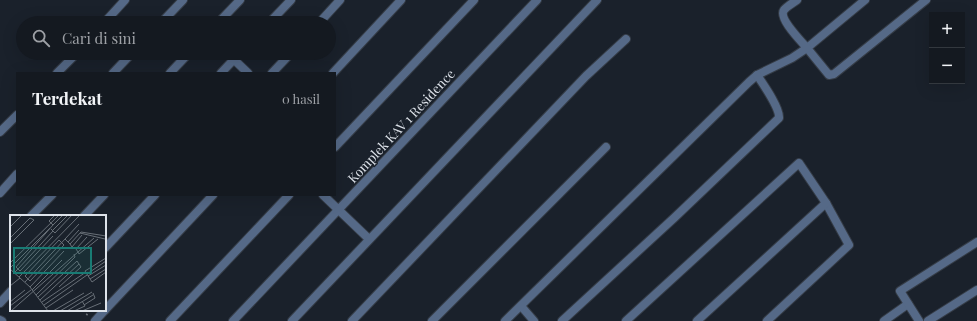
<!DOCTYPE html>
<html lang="id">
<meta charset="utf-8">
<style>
:root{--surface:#141920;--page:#21262d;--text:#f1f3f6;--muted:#9da0a5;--line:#33383e}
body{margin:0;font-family:"Playfair Display",serif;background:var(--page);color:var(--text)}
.controls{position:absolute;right:12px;top:12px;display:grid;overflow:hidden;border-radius:0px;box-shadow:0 4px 16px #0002}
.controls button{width:36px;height:36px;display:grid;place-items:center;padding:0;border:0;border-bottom:1px solid var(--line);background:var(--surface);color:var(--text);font:20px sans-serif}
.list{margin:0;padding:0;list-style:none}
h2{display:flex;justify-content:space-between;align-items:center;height:52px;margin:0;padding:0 16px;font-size:17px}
h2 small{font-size:13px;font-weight:400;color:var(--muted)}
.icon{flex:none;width:22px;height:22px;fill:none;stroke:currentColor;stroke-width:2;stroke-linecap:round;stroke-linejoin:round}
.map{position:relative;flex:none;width:977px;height:321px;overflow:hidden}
.search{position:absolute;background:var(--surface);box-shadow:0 4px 16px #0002;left:16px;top:16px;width:320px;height:44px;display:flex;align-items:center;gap:10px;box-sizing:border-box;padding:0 14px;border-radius:22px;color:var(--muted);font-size:15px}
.panel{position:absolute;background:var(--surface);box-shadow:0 4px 16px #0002;left:16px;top:72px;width:320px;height:124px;border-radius:0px}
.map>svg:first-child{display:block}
</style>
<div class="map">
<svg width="977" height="321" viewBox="0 0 977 321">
<rect width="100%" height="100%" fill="#1a212b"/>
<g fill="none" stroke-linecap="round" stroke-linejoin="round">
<defs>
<g id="street">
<polyline points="865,0 807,48 829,75 834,74 926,0"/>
<polyline points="104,23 125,0"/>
<polyline points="161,23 183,0"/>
<polyline points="218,23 240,0"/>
<polyline points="269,23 291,0"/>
<polyline points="319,23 340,0"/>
<polyline points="227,53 248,73"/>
<polyline points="57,73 77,53"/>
<polyline points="113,73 132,53"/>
<polyline points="170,73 189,53"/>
<polyline points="221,73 240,53"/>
<polyline points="272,73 291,53"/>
<polyline points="333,73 401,0"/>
<polyline points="0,132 17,115"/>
<polyline points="335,147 474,0"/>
<polyline points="0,193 17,174"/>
<polyline points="323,195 369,239"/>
<polyline points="31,216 52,195"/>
<polyline points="84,216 104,195"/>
<polyline points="105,248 155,195"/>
<polyline points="0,303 11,291"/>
<polyline points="521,306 534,321"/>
<polyline points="105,310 213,195"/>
<polyline points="0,320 2,321"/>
<polyline points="95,321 105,310"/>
<polyline points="170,321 289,195"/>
<polyline points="233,321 537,0"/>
<polyline points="292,321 597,0"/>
<polyline points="352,321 586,76 626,39"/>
<polyline points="432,321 606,147"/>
<path d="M505,321L749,82L757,75L792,58L807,48C801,41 778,18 784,10C787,6 793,3 797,0"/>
<path d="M562,321L674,218L779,118C780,108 763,84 757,75"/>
<polyline points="626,321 799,163 826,203 849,245 767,321"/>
<polyline points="697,321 826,203"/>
<polyline points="884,321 908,304"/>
<polyline points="919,321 900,291 977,242"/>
<polyline points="928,321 977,290"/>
</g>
</defs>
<use href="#street" stroke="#353c46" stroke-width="10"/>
<polyline stroke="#6d737c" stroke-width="1.5" stroke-dasharray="2 3" stroke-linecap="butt" points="83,310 89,317"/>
<use href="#street" stroke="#556987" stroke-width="8"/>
</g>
<g text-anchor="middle" stroke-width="3" stroke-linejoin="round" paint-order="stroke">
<g font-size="13" fill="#dee3ea" stroke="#1a212b">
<text transform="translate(401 126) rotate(-47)" y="5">Komplek KAV 1 Residence</text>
</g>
</g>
<g transform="translate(10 215)">
<rect width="96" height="96" fill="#1a212b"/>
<path fill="none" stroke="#686f77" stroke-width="1" d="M45,0L39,6L43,10L53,0M0,12L11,1M43,15L58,0M43,16L45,18L62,0M70,18L95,24M0,23L20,3L24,5L0,29M84,23L68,37L69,39L88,24M55,24L60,29L71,17L96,21M49,25L54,30L20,66L15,61ZM58,27L69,15M60,29L62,32L72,20M96,43L75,56L82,67L96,57M0,48L49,0M0,53L40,13M0,54L20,72L38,96M8,54L43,16L41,14M8,54L10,56L43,21M4,58L8,54L6,52L43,10M77,59L96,46M78,61L96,50M9,62L70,0M80,64L96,54M15,67L69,9M0,71L10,63M20,72L54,36M22,75L52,45M26,80L65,42L64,39M28,82L67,46L71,52L49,72M30,85L69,49M0,87L15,75M32,87L76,57M34,90L77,60M74,90L85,83L83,78M0,91L21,75M36,93L63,75M1,96L68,37L66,34L77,22M43,96L74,78M50,96L82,77M57,96L83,80M64,96L75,91L72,86M72,96L91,88"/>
<path fill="#197b74" fill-opacity="0.15" stroke="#197b74" stroke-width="2" d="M4,33H81V58H4Z"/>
<rect width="96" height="96" fill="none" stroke="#dee3ea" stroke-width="2"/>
</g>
</svg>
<div class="controls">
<button>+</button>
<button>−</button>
</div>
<div class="search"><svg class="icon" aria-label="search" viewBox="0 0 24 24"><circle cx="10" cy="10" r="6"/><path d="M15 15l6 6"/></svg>Cari di sini</div>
<section class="panel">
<h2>Terdekat<small>0 hasil</small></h2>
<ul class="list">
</ul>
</section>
</div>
